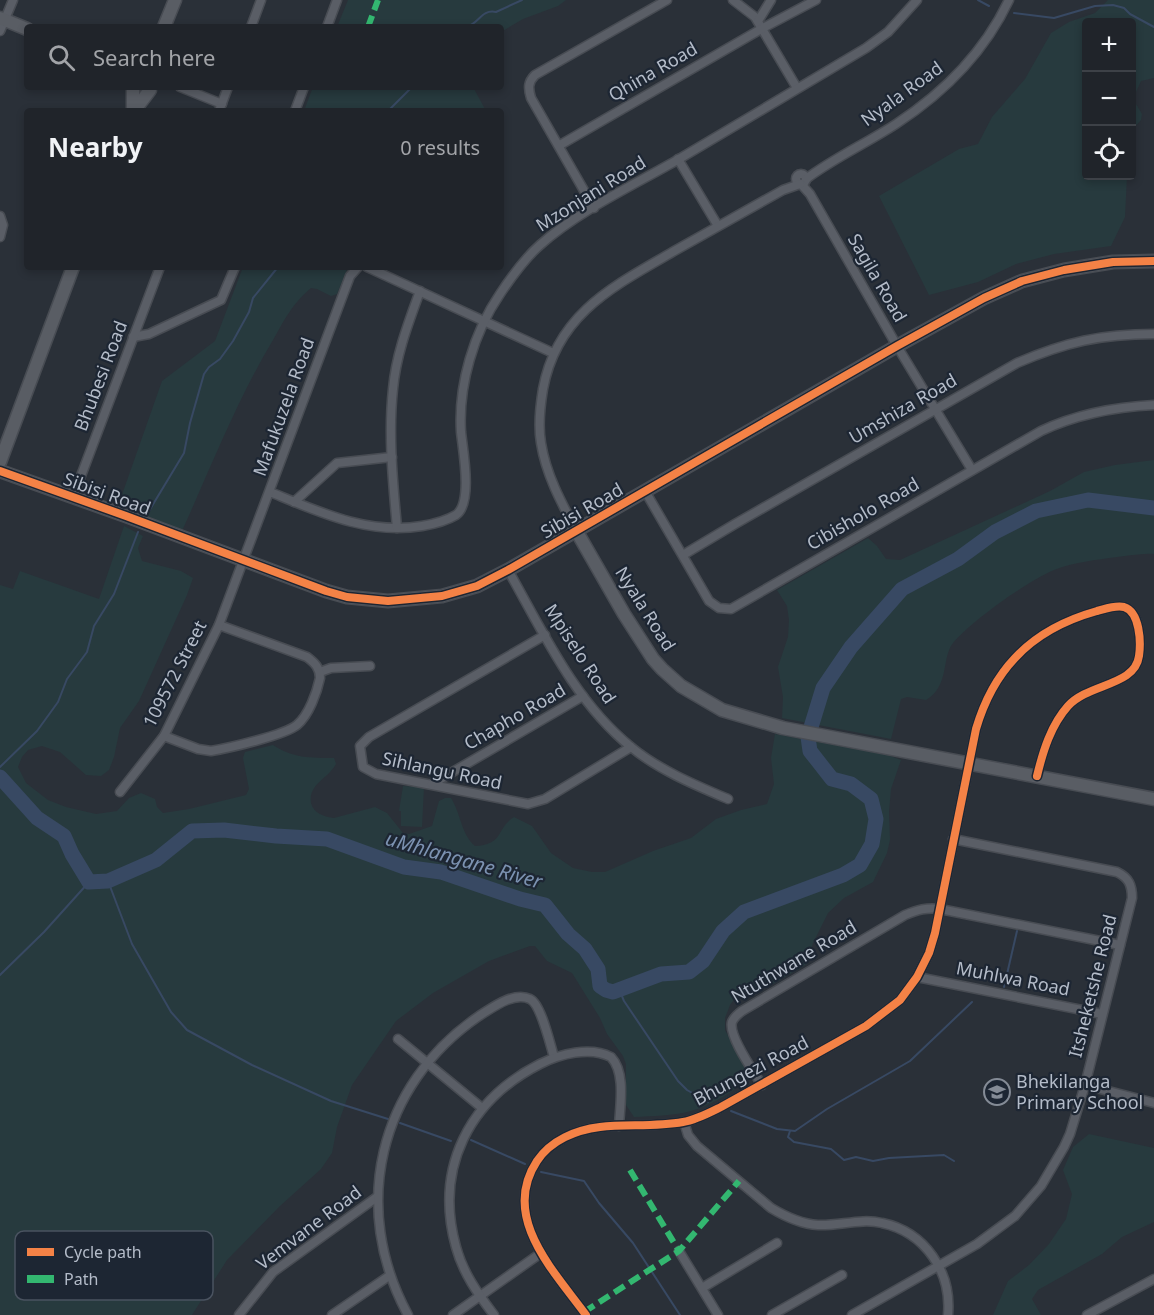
<!DOCTYPE html>
<meta charset="utf-8">
<style>
:root{--surface:#20242a;--page:#282c32;--text:#f1f3f6;--muted:#a2a4a8;--line:#3d4147}
body{margin:0;font-family:"Noto Sans",sans-serif;background:var(--page);color:var(--text)}
.controls{position:absolute;right:18px;top:18px;display:grid;overflow:hidden;border-radius:6px;box-shadow:0 3px 9px #0003}
.controls button{width:54px;height:54px;display:grid;place-items:center;padding:0;border:0;border-bottom:2px solid var(--line);background:var(--surface);color:var(--text);font:30px sans-serif}
.list{margin:0;padding:0;list-style:none}
h2{display:flex;justify-content:space-between;align-items:center;height:78px;margin:0;padding:0 24px;font-size:26px}
h2 small{font-size:20px;font-weight:400;color:var(--muted)}
.icon{flex:none;width:33px;height:33px;fill:none;stroke:currentColor;stroke-width:2;stroke-linecap:round;stroke-linejoin:round}
.map{position:relative;flex:none;width:1154px;height:1315px;overflow:hidden}
.search{position:absolute;background:var(--surface);box-shadow:0 3px 9px #0003;left:24px;top:24px;width:480px;height:66px;display:flex;align-items:center;gap:15px;box-sizing:border-box;padding:0 21px;border-radius:6px;color:var(--muted);font-size:22px}
.panel{position:absolute;background:var(--surface);box-shadow:0 3px 9px #0003;left:24px;top:108px;width:480px;height:162px;border-radius:6px}
.map>svg:first-child{display:block}
</style>
<div class="map">
<svg width="1154" height="1315" viewBox="0 0 1154 1315">
<rect width="100%" height="100%" fill="#2a3038"/>
<g fill="#273a3e">
<polygon points="348,0 566,0 558,6 523,19 501,32 501,27 337,27"/>
<polygon points="1108,0 1154,0 1154,78 1141,81 1136,92 1136,104 1142,114 1141,120 1132,130 1132,22 1086,22 1086,176 1127,176 1125,217 1111,246 1054,254 1016,264 978,282 929,295 879,196 959,149 978,144 992,117 1025,79 1051,33 1069,22 1095,13"/>
<polygon points="313,87 473,87 486,111 304,111"/>
<path d="M243,267H348L337,294L331,296L317,289L311,288C292,304 285,319 273,340C237,400 211,467 182,531L118,506L162,381L215,341Z"/>
<path d="M1154,460V554C1142,553 1129,556 1117,557C1096,560 1074,562 1054,570C1026,582 973,620 953,643C941,658 950,686 926,700L907,697L901,699L891,739L782,718L783,697L778,667L788,637L789,620L787,606L777,590L868,538L877,546L886,559L900,560L1050,491L1084,472L1115,465Z"/>
<path d="M124,526L143,536L138,548L142,561L181,571L193,578L187,595L139,701L120,728L114,757L109,770L101,776L86,775L60,752L42,746L28,750L22,757L18,767L26,783L48,800L66,807L96,814L117,811L129,798L141,793L155,799L157,807L163,813L189,809L246,795L249,789L243,758L245,752L273,745C292,758 311,758 334,758L336,764C328,779 308,784 311,803C313,813 325,817 334,818L375,807L387,813L403,833L409,834L432,826L439,801L445,798H451C461,814 461,834 475,846C505,844 495,829 514,817L532,826L551,853L573,868L592,872H605L653,851L691,838L716,819L741,810L767,804L774,784L771,758L775,734L888,755L901,760L891,789L889,812L890,840L887,853L873,882L844,898L828,913L813,943L807,964L766,988L749,987L740,991L730,1005L725,1018V1030L748,1073C744,1089 706,1107 691,1111C672,1116 653,1116 634,1117L626,1105V1064L623,1056L607,1034L600,1018L572,973L547,961L535,946H530L489,961L433,993L396,1021L352,1085L337,1127L332,1153L321,1169L280,1206L227,1260L192,1315H0V585L13,589L20,571L99,599Z"/>
<polygon points="403,786 424,787 422,827 401,826 401,811 399,811"/>
<polygon points="1089,1134 1154,1148 1154,1222 1122,1237 1102,1254 1038,1290 1032,1299 1041,1315 993,1315 1008,1281 1029,1265 1049,1244 1066,1219 1072,1194 1063,1170 1073,1147"/>
</g>
<g fill="none" stroke-linecap="round" stroke-linejoin="round">
<g stroke="#384963" stroke-width="2">
<polyline points="978,0 989,6"/>
<polyline points="1014,13 1054,18 1095,6 1113,5 1124,8 1130,14 1154,27"/>
<path d="M466,27C479,24 481,9 496,12L522,0"/>
<polyline points="388,111 412,87"/>
<polyline points="149,511 184,453 190,423 204,374 209,367 220,359 233,341 249,312 253,298 278,267"/>
<polyline points="0,767 37,731 58,702 67,679 87,652 94,626 114,594 138,532"/>
<polyline points="108,881 132,944 171,1012 187,1030 252,1065 331,1101 388,1119"/>
<polyline points="0,975 44,932 89,882"/>
<polyline points="1004,987 1017,931"/>
<polyline points="619,989 624,1001 678,1081 687,1090 708,1102"/>
<polyline points="731,1111 777,1129 795,1131 827,1109 910,1061 972,1002"/>
<polyline points="400,1123 451,1141"/>
<polyline points="790,1131 788,1137 794,1142 831,1149 844,1160 856,1157 873,1161 889,1158 944,1155 954,1161"/>
<polyline points="471,1140 525,1164"/>
<polyline points="541,1172 584,1181 599,1203 633,1243 680,1315"/>
</g>
<polyline stroke="#384963" stroke-width="15" points="0,777 37,818 64,836 72,854 89,882 108,881 156,860 192,831 224,830 276,836 327,839 404,867 441,872 520,899 545,905 568,934 585,949 598,969 600,986 606,990 613,992 661,974 689,972 703,961 723,931 744,912 843,875 860,865 872,844 876,819 871,799 851,784 832,779 810,751 808,737 823,688 851,647 902,589 958,559 995,532 1036,511 1088,500 1154,508"/>
<defs>
<g id="street">
<polyline points="733,0 755,17 797,88"/>
<polyline points="758,21 771,0"/>
<polyline points="251,27 261,0"/>
<polyline points="327,27 337,0"/>
<polyline points="0,31 13,0"/>
<polyline points="180,87 222,104"/>
<polyline points="219,111 228,87"/>
<polyline points="295,111 304,87"/>
<polyline points="560,145 763,28 816,0"/>
<polyline points="678,159 718,226"/>
<circle cx="801" cy="179" r="5"/>
<path d="M806,179C834,158 867,143 896,124C945,92 984,53 1009,0"/>
<polyline points="801,184 810,194 897,346 972,470"/>
<path d="M594,208L531,98C528,88 528,82 535,75L667,0"/>
<polyline points="0,216 3,225 0,237"/>
<polyline points="367,267 553,353"/>
<polyline points="133,337 149,334 221,300 235,267"/>
<path d="M645,491L709,601L719,608L731,609L1041,431C1077,414 1114,407 1154,405"/>
<path d="M270,492C319,512 368,535 422,526C434,524 446,521 456,515C473,503 463,451 461,432C458,385 474,332 500,294C512,276 524,259 540,245C578,211 634,185 679,159C741,122 803,85 866,48L888,32L917,0"/>
<polyline points="73,497 160,267"/>
<polyline points="294,502 337,463 392,457"/>
<path d="M397,528C393,482 388,435 393,389C396,355 408,324 420,291"/>
<path d="M577,532C562,504 546,475 541,443C538,426 540,407 543,389C557,313 614,286 676,250C711,230 747,210 783,190L800,184"/>
<path d="M683,555L735,524L1017,363C1066,342 1101,334 1154,334"/>
<path d="M508,570C543,632 575,702 631,747C659,770 695,785 728,799"/>
<polyline points="545,635 369,737 360,746 363,767 376,774 528,804 545,799 631,747"/>
<polyline points="320,672 331,668 370,666"/>
<path d="M164,736L198,749L211,751C229,748 285,735 297,725C309,715 317,692 320,678C320,668 315,663 307,657L219,625"/>
<polyline points="432,784 583,696"/>
<polyline points="120,792 164,736 219,625 350,276 358,267"/>
<polyline points="917,977 1102,1014"/>
<polyline points="398,1039 482,1108"/>
<path d="M762,1085C754,1072 728,1036 732,1022C734,1017 738,1014 742,1011L905,915C917,910 927,907 940,909L1120,945"/>
<polyline points="1085,1085 1154,1103"/>
<path d="M684,1122L688,1135L697,1146L771,1208C786,1217 801,1224 818,1225C839,1226 861,1218 882,1223C925,1232 952,1272 948,1315"/>
<polyline points="679,1251 718,1315"/>
<polyline points="702,1288 777,1243"/>
<polyline points="239,1315 273,1272 377,1197"/>
<polyline points="332,1315 389,1276"/>
<path d="M408,1315C350,1208 378,1085 479,1016C492,1008 514,991 530,999C541,1004 550,1044 554,1057"/>
<polyline points="453,1315 541,1253"/>
<path d="M494,1315C478,1294 463,1273 456,1247C434,1168 469,1100 540,1064C560,1054 590,1046 611,1057C626,1073 620,1105 619,1126"/>
<path d="M586,1315C554,1271 500,1217 537,1161C551,1140 576,1130 600,1127C627,1124 655,1127 683,1122C696,1120 709,1113 721,1107L866,1026L900,1000L917,977L929,953L935,933L976,729C984,702 995,679 1015,658C1037,634 1065,620 1097,611C1105,609 1115,605 1124,607C1140,612 1141,642 1139,656C1135,686 1089,683 1068,706C1051,725 1043,751 1037,776"/>
<polyline points="772,1315 842,1275"/>
<path d="M852,1315L977,1244L1015,1216L1041,1186L1064,1147L1070,1134L1085,1085L1132,898C1132,885 1129,878 1117,872L953,839"/>
<polyline points="1087,1315 1154,1279"/>
</g>
<g id="secondary">
<polyline points="0,18 27,29"/>
<polyline points="164,27 175,0"/>
<polyline points="133,87 133,110"/>
<polyline points="134,111 150,90"/>
<polyline points="0,462 73,267"/>
<polyline points="0,471 126,516 326,591 347,597 388,601 442,596 477,586 508,570 897,346 984,298 1022,281 1064,270 1113,262 1154,261"/>
<polyline points="577,532 624,614 653,659 662,669 681,686 722,710 783,728 1154,799"/>
</g>
</defs>
<use href="#street" stroke="#484c53" stroke-width="11"/>
<use href="#secondary" stroke="#484c53" stroke-width="15"/>
<use href="#street" stroke="#5a5e66" stroke-width="8"/>
<use href="#secondary" stroke="#595d64" stroke-width="12"/>
<g stroke="#33b770" stroke-width="6" stroke-dasharray="12 6" stroke-linecap="butt">
<polyline points="368,27 378,0"/>
<polyline points="630,1170 679,1251"/>
<polyline points="584,1312 679,1251 739,1181"/>
</g>
<defs>
<g id="cycleway">
<polyline points="0,471 126,516 326,591 347,597 388,601 442,596 477,586 508,570 897,346 984,298 1022,281 1064,270 1113,262 1154,261"/>
<path d="M586,1315C554,1271 500,1217 537,1161C551,1140 576,1130 600,1127C627,1124 655,1127 683,1122C696,1120 709,1113 721,1107L866,1026L900,1000L917,977L929,953L935,933L976,729C984,702 995,679 1015,658C1037,634 1065,620 1097,611C1105,609 1115,605 1124,607C1140,612 1141,642 1139,656C1135,686 1089,683 1068,706C1051,725 1043,751 1037,776"/>
</g>
</defs>
<use href="#cycleway" stroke="#1d2633" stroke-width="11"/>
<use href="#cycleway" stroke="#f48246" stroke-width="8"/>
</g>
<defs>
<symbol id="school-ring" viewBox="-11 -11 22 22"><circle r="9.5" fill="#1d2633" stroke="#848b96" stroke-width="1.5"/><path d="M0-5L7-2L0 1L-7-2ZM-4 1L0 2.5L4 1V4Q0 6-4 4Z" fill="#848b96"/></symbol>
</defs>
<g fill-rule="evenodd">
<use href="#school-ring" x="982" y="1077" width="30" height="30"/>
</g>
<g text-anchor="middle" stroke-width="4.5" stroke-linejoin="round" paint-order="stroke">
<g font-size="18" fill="#b4bcc9" stroke="#1d2633">
<text transform="translate(653 72) rotate(-30)" y="6">Qhina Road</text>
<text transform="translate(902 94) rotate(-36)" y="6">Nyala Road</text>
<text transform="translate(591 194) rotate(-32)" y="6">Mzonjani Road</text>
<text transform="translate(877 278) rotate(60)" y="6">Sagila Road</text>
<text transform="translate(101 376) rotate(-69)" y="6">Bhubesi Road</text>
<text transform="translate(284 407) rotate(-70)" y="6">Mafukuzela Road</text>
<text transform="translate(903 409) rotate(-30)" y="6">Umshiza Road</text>
<text transform="translate(107 494) rotate(20)" y="6">Sibisi Road</text>
<text transform="translate(582 511) rotate(-30)" y="6">Sibisi Road</text>
<text transform="translate(863 514) rotate(-30)" y="6">Cibisholo Road</text>
<text transform="translate(645 609) rotate(58)" y="6">Nyala Road</text>
<text transform="translate(580 654) rotate(57)" y="6">Mpiselo Road</text>
<text transform="translate(175 674) rotate(-63)" y="6">109572 Street</text>
<text transform="translate(515 717) rotate(-30)" y="6">Chapho Road</text>
<text transform="translate(442 771) rotate(12)" y="6">Sihlangu Road</text>
<text transform="translate(794 962) rotate(-31)" y="6">Ntuthwane Road</text>
<text transform="translate(1013 979) rotate(11)" y="6">Muhlwa Road</text>
<text transform="translate(1093 986) rotate(-76)" y="6">Itsheketshe Road</text>
<text transform="translate(751 1071) rotate(-28)" y="6">Bhungezi Road</text>
<text transform="translate(309 1228) rotate(-37)" y="6">Vemvane Road</text>
</g>
<g font-size="18" fill="#b4bcc9" stroke="#1d2633" text-anchor="start">
<text x="1016" y="1088">Bhekilanga<tspan x="1016" dy="21">Primary School</tspan></text>
</g>
<g font-size="20" font-style="italic" fill="#7c92b1" stroke="#1d2633">
<text transform="translate(464 860) rotate(16)" y="7">uMhlangane River</text>
</g>
</g>
<rect x="15" y="1231" width="198" height="69" rx="9" fill="#1d2633" stroke="#4a5360" stroke-width="1.5"/>
<rect x="27" y="1248" width="27" height="8" fill="#f48246"/>
<rect x="27" y="1275" width="27" height="8" fill="#33b770"/>
<g font-size="16" fill="#b4bcc9">
<text x="64" y="1258">Cycle path</text>
<text x="64" y="1285">Path</text>
</g>
</svg>
<div class="controls">
<button>+</button>
<button>−</button>
<button><svg class="icon" aria-label="locate" viewBox="0 0 24 24"><circle cx="12" cy="12" r="6"/><path d="M12 2v4M12 18v4M2 12h4M18 12h4"/></svg></button>
</div>
<div class="search"><svg class="icon" aria-label="search" viewBox="0 0 24 24"><circle cx="10" cy="10" r="6"/><path d="M15 15l6 6"/></svg>Search here</div>
<section class="panel">
<h2>Nearby<small>0 results</small></h2>
<ul class="list">
</ul>
</section>
</div>
